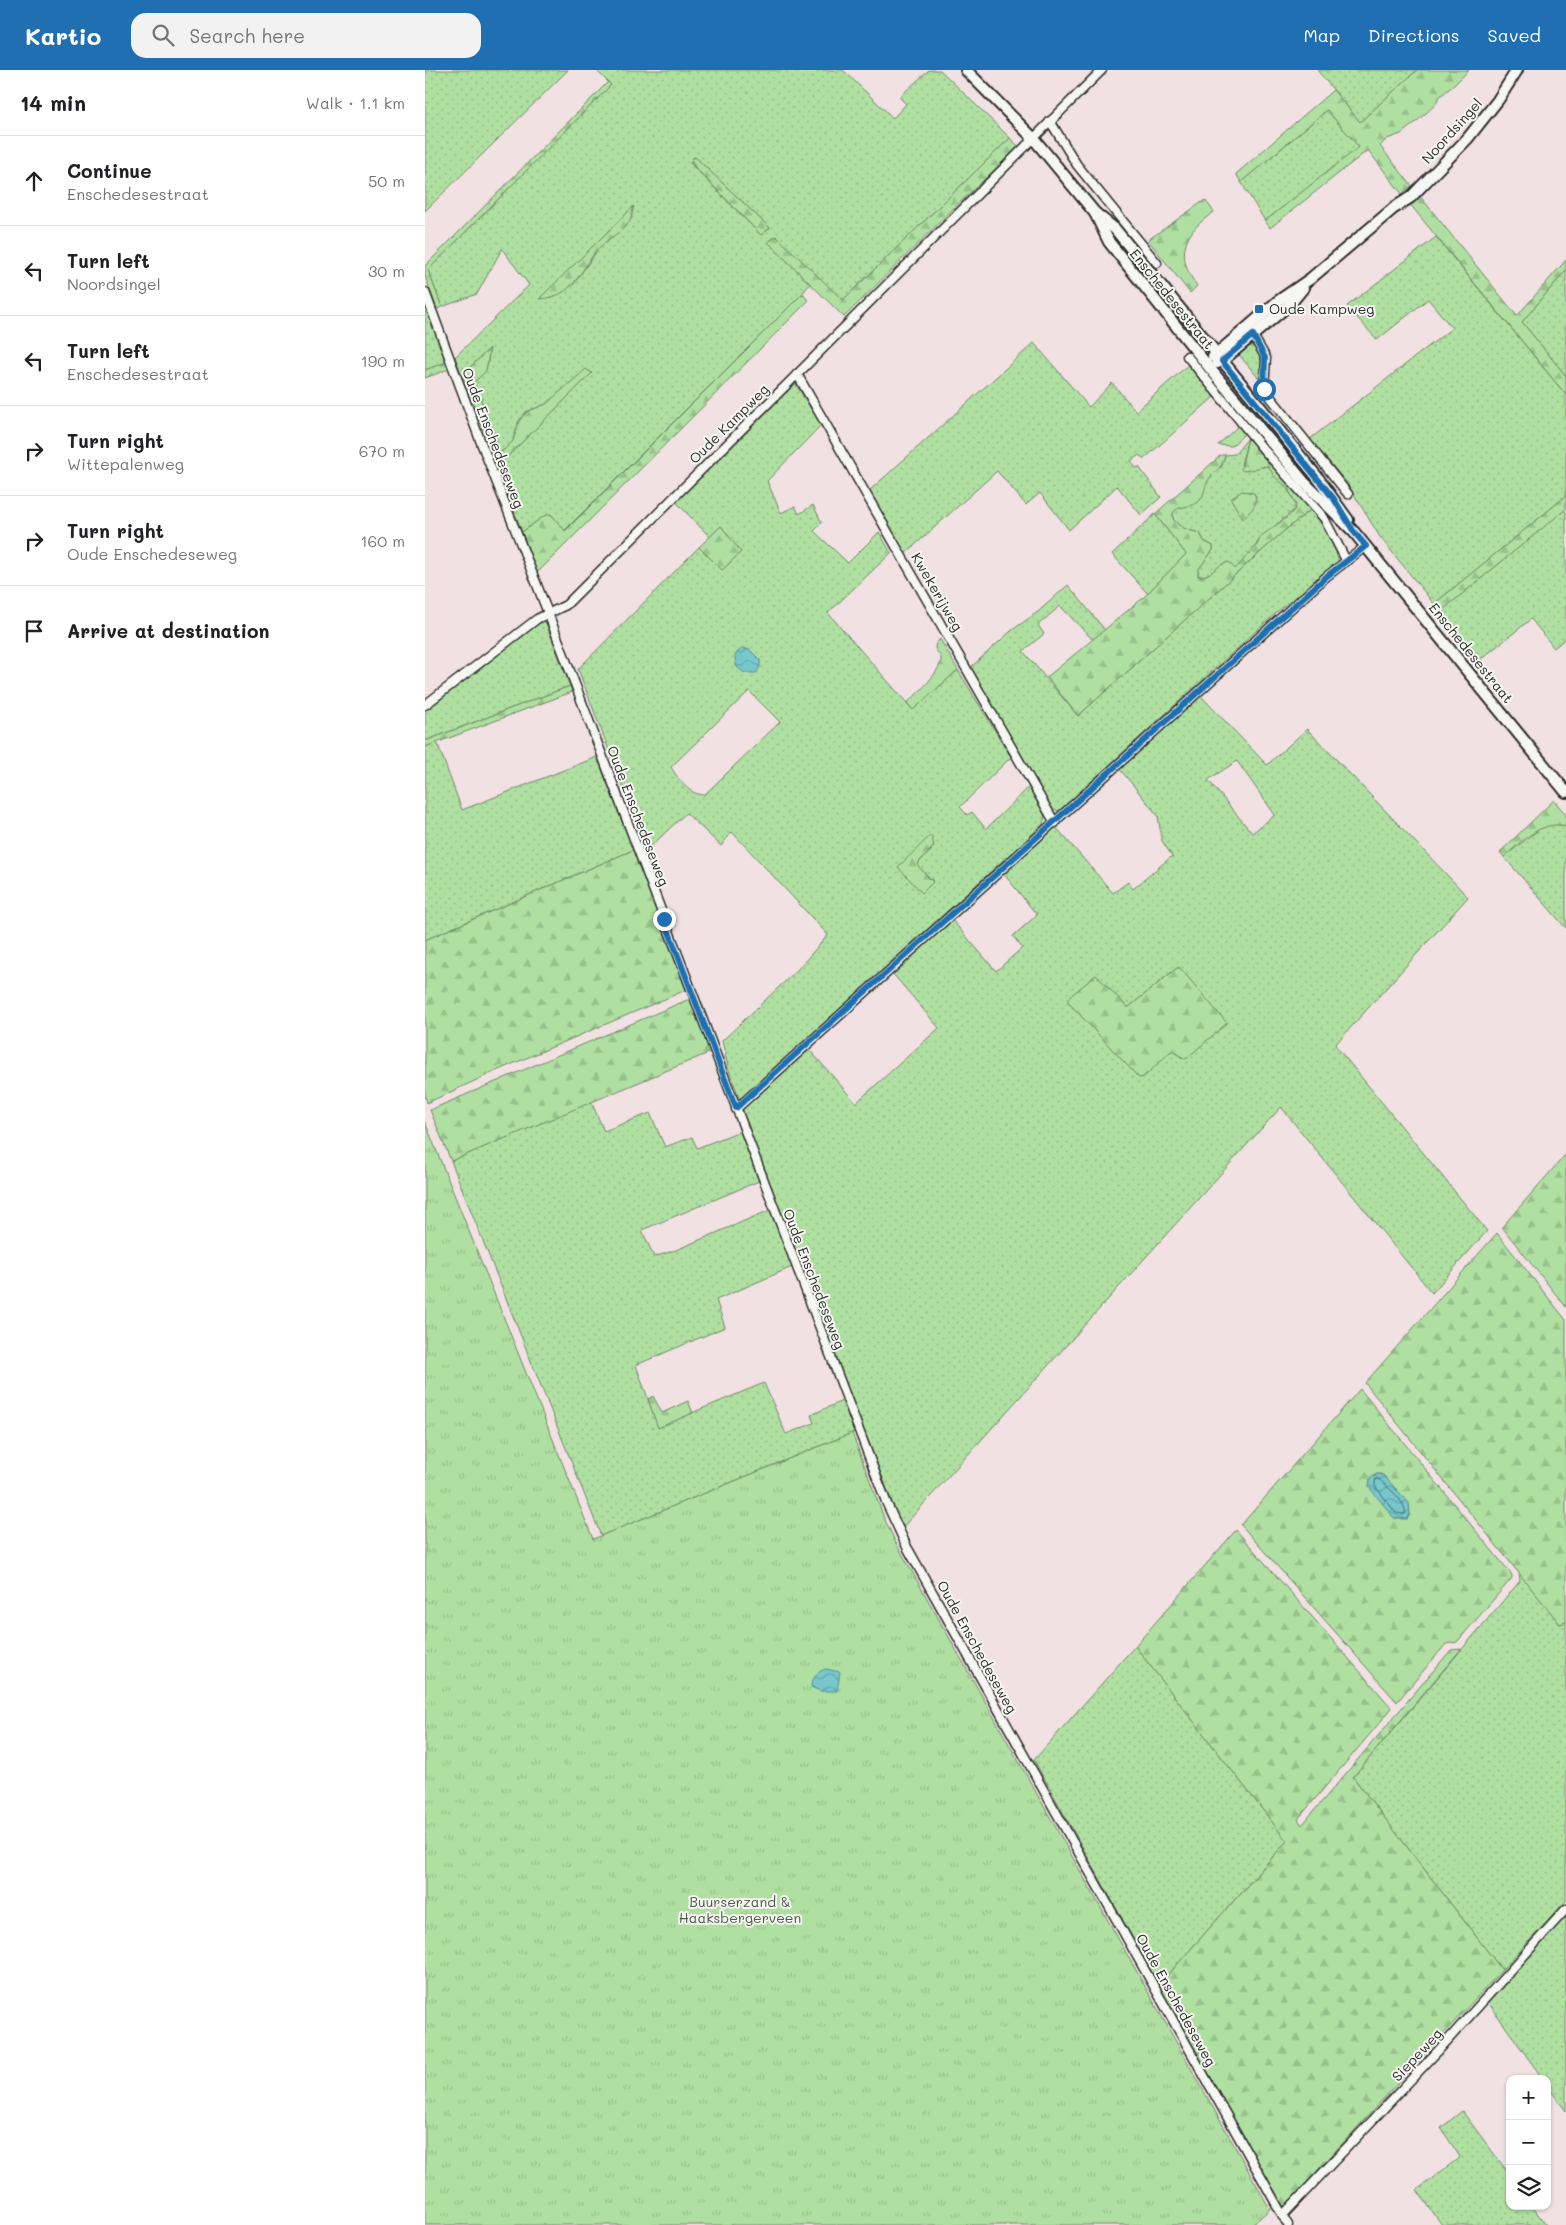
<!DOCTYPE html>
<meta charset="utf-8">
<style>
:root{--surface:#fff;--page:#f2f2f2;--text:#202124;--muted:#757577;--line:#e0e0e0;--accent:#1f6fb2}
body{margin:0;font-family:Mali,sans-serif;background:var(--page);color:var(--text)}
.controls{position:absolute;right:15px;bottom:15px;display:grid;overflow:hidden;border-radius:10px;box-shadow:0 1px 4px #0004}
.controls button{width:45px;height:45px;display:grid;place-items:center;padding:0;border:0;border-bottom:1px solid var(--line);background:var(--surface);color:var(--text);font:25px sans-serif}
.stop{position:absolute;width:15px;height:15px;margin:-11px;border:4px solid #1f6fb2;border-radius:50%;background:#fff}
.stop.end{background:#1f6fb2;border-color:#fff;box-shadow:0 1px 5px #0008}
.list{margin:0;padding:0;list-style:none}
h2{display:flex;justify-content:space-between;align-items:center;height:65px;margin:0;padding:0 20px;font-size:21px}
h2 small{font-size:16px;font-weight:400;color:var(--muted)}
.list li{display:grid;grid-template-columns:32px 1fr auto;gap:15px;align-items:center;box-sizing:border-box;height:90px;padding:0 20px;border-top:1px solid var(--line)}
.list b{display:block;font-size:19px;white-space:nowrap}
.list p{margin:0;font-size:16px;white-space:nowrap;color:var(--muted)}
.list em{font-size:16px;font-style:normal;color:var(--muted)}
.icon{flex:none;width:28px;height:28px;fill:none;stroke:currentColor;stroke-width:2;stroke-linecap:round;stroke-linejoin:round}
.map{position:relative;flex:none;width:1141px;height:2155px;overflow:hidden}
header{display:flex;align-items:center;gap:30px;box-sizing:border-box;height:70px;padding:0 25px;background:var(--accent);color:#fff}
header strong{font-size:24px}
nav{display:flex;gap:28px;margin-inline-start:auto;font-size:18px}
.search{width:350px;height:45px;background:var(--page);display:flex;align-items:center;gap:12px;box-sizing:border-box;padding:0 18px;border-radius:15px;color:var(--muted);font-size:19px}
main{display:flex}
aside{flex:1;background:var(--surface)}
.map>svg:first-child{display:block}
</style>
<header>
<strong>Kartio</strong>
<div class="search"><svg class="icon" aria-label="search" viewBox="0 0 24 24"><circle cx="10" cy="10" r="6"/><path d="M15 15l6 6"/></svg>Search here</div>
<nav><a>Map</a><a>Directions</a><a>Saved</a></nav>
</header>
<main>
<aside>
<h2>14 min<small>Walk · 1.1 km</small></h2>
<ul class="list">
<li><svg class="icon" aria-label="ahead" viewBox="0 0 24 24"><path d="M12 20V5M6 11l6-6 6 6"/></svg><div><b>Continue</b><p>Enschedesestraat</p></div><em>50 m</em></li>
<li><svg class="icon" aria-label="left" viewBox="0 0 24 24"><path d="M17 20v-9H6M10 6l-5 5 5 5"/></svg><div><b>Turn left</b><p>Noordsingel</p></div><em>30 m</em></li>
<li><svg class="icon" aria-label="left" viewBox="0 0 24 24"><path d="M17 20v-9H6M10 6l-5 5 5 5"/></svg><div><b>Turn left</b><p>Enschedesestraat</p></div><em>190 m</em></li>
<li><svg class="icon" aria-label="right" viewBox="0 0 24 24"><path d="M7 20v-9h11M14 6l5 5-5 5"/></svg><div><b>Turn right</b><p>Wittepalenweg</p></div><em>670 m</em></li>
<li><svg class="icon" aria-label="right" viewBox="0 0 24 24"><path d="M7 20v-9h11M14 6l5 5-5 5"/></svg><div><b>Turn right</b><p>Oude Enschedeseweg</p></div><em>160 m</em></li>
<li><svg class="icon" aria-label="arrive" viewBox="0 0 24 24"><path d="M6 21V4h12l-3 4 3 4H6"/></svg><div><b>Arrive at destination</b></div></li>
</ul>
</aside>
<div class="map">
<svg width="1141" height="2155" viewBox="0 0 1141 2155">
<defs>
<pattern id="grass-dots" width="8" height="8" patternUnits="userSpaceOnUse" patternTransform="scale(1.25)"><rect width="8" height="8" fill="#afe0a1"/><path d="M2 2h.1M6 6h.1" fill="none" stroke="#97c08b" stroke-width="1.8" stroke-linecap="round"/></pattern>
<pattern id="forest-firs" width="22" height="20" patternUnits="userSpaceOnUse" patternTransform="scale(1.25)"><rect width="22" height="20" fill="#afe0a1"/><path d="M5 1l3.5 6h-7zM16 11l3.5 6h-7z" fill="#97c08b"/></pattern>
<pattern id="park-tufts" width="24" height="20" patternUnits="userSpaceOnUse" patternTransform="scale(1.25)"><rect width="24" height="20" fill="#afe0a1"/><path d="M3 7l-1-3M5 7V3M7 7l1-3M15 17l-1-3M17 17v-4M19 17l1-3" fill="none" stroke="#97c08b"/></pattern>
<pattern id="water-waves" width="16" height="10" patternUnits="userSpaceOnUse" patternTransform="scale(1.25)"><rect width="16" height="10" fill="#77c8cd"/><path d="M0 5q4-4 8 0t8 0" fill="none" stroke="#62a3a7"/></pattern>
</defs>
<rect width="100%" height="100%" fill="#f2e1e3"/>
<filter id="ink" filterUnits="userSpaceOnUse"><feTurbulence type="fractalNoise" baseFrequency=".02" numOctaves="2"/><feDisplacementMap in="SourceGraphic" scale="10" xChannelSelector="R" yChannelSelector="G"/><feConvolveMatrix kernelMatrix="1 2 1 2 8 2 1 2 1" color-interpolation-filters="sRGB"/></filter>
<g filter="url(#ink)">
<g fill="url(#grass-dots)" stroke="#6d8666" fill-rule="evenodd">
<polygon points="0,0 143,0 0,141"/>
<path d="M171,0H418L468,48L481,34L474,27L504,0H515L585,68L418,230L344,172L385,214L376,225L139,461L126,444L119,446L97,462L72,397L167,303L121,334L101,342L94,351L88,371L79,380L68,386L65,377L72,371L49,312C62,296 63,301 64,279L37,305L30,287L104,215L77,179L52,224L17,237L3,200L186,15ZM269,87H270L345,158L336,165L265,93ZM208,137L206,149L174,178L148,215L115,229Z"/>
<polygon points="892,0 992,0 935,52"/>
<polygon points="902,40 935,78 840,151 816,112"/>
<polygon points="1011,167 1141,325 1141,426 1009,534 955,467 922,413 885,369 1027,258 1003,229 952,270 922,236"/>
<polygon points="1141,200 1141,306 1097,252"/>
<polygon points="0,236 22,292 0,300"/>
<polygon points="609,273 664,337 687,313 711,341 763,295 789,327 719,389 714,385 706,391 711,398 714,397 736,427 716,445 692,416 644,460 615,423 601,435 572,401 480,484 444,421"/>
<path d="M828,276C839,288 838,297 837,312L814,285L819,277Z"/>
<path d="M370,313L396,355L342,411L356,443L370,436L374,444L388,435L397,453L389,461L423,493L454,462L466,483L403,543L488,640L533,600L586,687L535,737L542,745L547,742L561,759L604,717L620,746L618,754L315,1030L303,997L297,971L372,900L403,865L307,762L296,776L261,743L222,780L153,599L274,477L297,500L315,483L296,456L285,467L251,432L364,315ZM324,621L355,652L279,725C263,724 254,710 246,697ZM507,780L494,792L493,796L508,811L473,797Z"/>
<path d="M823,368L816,395L830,399L836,396H842C850,406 873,426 870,439L835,469L821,490L810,500L799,493C791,499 784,507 773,506V500L788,480V476L779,471L775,463C763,460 756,459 748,449V443L754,437L767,435L788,403L797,396L800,385L810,384ZM825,421L831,426L818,449L807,430Z"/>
<polygon points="886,439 907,469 914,493 853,541 634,741 627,739 545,598 586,561 614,541 643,515 680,560 668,570 635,536 613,555 619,564 598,581 653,646 859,461"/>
<polygon points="1139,440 1141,442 1141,568 1129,578 1106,549 1055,590 1015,542"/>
<polygon points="730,444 761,484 723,524 687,484"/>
<polygon points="116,549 121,553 145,616 0,671 0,640"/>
<path d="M775,625L842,695L882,659L1043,827L910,975L1062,1161L1007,1223L856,1037L477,1458L318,1047V1038L383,978L431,1033L514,958L468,904L527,850L571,901L597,878L588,866L612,845L578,803L630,756L688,823L703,812L708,819L747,786L737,771L733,746L694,698ZM812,691L850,745L827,763L783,710ZM752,898H755L758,989L750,981L746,980L714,1008L700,991L671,905L702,937H704Z"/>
<polygon points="12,672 37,740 172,687 208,780 0,870 0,677"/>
<polygon points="1129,754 1141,756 1141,858 1079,787 1117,757"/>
<polygon points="166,1031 179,1061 225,1043 240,1077 267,1067 272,1078 315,1061 334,1111 217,1160 229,1187 251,1180 345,1140 367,1197 291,1230 300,1257 211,1295 233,1357 339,1313 361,1364 389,1353 386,1345 417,1331 429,1362 176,1466 26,1091"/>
<polygon points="1094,1502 1135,1554 1141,1552 1141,1831 1077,1900 928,1707 1095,1511"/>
<polygon points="710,1576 862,1771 734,1915 609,1690"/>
<polygon points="1141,1844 1141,2041 1122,2015 1122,2009 1118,2009 1062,1931"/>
<polygon points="1037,2041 1085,2105 1085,2136 1107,2136 1121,2155 1017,2155 992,2120 1035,2087 1016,2058"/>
</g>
<g fill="url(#forest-firs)" stroke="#6d8666" fill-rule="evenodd">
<polygon points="992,0 1044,0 1029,15 1014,27 1010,35 991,52 976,64 962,69 955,76 987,116 977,124 943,80 845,158 840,151 934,77 902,40 816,112 811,104 908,20 935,52"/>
<polygon points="183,12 186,15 3,200 17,237 12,239 0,206 0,196"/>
<polygon points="585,68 594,77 531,136 419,247 343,172 351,166 418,230"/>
<polygon points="270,87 345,158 336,165 265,92"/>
<polygon points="994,125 1092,246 1141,190 1141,200 1097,252 1141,306 1141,325 984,133"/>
<path d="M780,130L789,142C759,162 749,185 772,216L765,223L723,170Z"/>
<path d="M209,136C207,141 207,147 205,151C203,157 180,171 173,179C154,201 150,227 114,229Z"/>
<polygon points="379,224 383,231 112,503 97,462 119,446 126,444 140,461 376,225"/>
<polygon points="65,278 61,301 49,312 72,372 65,377 37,305"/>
<polygon points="22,292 24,299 0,308 0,300"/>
<polygon points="161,299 167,303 72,397 68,386 79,380 88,371 94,351 101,342 121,334"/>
<polygon points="813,356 820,363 807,376 793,375"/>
<path d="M823,368L886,439L859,461L653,646L622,607L718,528L761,484L730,444L796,385H800C796,402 790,398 783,411C779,418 779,428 773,432C765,439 754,434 748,443V449C756,459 763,460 775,463L779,471L788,476V480L773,500V506C786,508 791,494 804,492L810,499L832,475L836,466L864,446L870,439L871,435L863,418L849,406L843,396C834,396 827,401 818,401L816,399Z"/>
<path d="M817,421L829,423C835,434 825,441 818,449L806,429Z"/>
<polygon points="1141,426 1141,439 1015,542 1009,534"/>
<polygon points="296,456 316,482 297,500 274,477"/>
<path d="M515,569L533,600L488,640L482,633C490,626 518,600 516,588C515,585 511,581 510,578L511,573Z"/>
<polygon points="145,616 147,622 0,677 0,671"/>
<path d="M1129,730L1141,745V756C1115,750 1097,772 1079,787L1075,782Z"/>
<polygon points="506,765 509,776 494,792 493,796 508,812 497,823 473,797"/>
<polygon points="208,780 261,920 71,1001 2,1033 0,1025 0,870"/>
<polygon points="752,898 755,898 802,953 761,989 746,981 719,1007 714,1008 643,932 643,928 671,905 702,937 704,937"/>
<polygon points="262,930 266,930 286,982 26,1091 5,1040"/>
<polygon points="1141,1084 1141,1237 1077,1157"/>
<polygon points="1072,1163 1141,1250 1141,1552 1135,1554 940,1313"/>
<path d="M935,1319L1087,1505V1508L1032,1572L1021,1574L972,1632L816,1455ZM952,1404H956L985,1444L982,1449L969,1448L948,1406Z"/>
<polygon points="228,1326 237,1343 263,1331 268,1343 233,1358 223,1329"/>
<polygon points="811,1460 967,1638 873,1749 877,1755 1026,1580 1036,1579 928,1707 1077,1900 859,2137 734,1915 862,1771 710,1576"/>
</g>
<polygon fill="url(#park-tufts)" stroke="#6d8666" points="0,1052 168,1469 427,1363 459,1448 471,1473 845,2139 827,2155 0,2155"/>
<g fill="url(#water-waves)" stroke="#59898c">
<polygon points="317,578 325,580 335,590 335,597 331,603 319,603 311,596 310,585"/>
<polygon points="952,1404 958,1405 984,1433 985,1444 982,1449 969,1448 944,1417 945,1409"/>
<path d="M401,1599L415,1602L412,1621H395L386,1617C386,1609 394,1600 401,1599Z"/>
</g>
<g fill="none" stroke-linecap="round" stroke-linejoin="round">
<path stroke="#496a6c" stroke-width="1" d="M951,1409L955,1410C963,1418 982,1432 980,1444L971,1443L950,1416Z"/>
<defs>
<g id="street">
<polyline points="625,51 652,95 732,193"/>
<polyline points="0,222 55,370 123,543 462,1434 482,1477 863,2155"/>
<polyline points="826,262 841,288 839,319 923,424"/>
<polyline points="762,286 839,380 899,448 921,490"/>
<polyline points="372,304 630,753"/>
<polyline points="0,635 112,549 141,535 677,0"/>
<polyline points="311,1039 902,506 941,476"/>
<polyline points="858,2145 1012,1982 1141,1839"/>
</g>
<g id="secondary">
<polyline points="541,0 609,69 670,143 690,159 893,408 923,450"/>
<polyline points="670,143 684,172 783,296 879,412 929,462 1141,722"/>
<polyline points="788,287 853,231 885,209 969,138 986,127 1043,68 1073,30 1092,0"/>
<polyline points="792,293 797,291 865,234 878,218"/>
</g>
</defs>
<use href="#street" stroke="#2b2b2b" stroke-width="11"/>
<use href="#secondary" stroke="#2b2b2b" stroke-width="14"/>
<use href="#street" stroke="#f6f6f2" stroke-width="8"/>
<use href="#secondary" stroke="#f6f6f2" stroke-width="10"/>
</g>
</g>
<g fill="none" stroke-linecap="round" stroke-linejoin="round" filter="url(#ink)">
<polyline stroke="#1f6fb2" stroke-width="6" points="239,849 311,1038 902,506 941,476 929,462 909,429 797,291 828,265 840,288 839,319"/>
</g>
<rect fill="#1f6fb2" stroke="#f6f6f2" stroke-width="2" x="829" y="234" width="10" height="10" rx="2.5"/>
<g text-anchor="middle" stroke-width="4" stroke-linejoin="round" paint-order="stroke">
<g font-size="14" fill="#2b2b2b" stroke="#f6f6f2">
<text transform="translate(1027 61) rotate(-48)" y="5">Noordsingel</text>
<text transform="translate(747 229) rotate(51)" y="5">Enschedesestraat</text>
<text transform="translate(304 354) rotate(-45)" y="5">Oude Kampweg</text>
<text transform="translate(68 368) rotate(69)" y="5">Oude Enschedeseweg</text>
<text transform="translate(512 522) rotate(60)" y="5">Kwekerijweg</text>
<text transform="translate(1046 583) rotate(51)" y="5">Enschedesestraat</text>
<text transform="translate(213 746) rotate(69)" y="5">Oude Enschedeseweg</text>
<text transform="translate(389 1209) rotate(69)" y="5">Oude Enschedeseweg</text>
<text transform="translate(552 1577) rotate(61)" y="5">Oude Enschedeseweg</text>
<text transform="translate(751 1930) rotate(61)" y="5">Oude Enschedeseweg</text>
<text transform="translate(992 1985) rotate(-47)" y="5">Siepeweg</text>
</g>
<g font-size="14" fill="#2b2b2b" stroke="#f6f6f2" text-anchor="start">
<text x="844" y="244">Oude Kampweg</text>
</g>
<g font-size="14" fill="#4c5848" stroke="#f6f6f2">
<text x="315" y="1837">Buurserzand &amp;<tspan x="315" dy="16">Haaksbergerveen</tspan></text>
</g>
</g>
</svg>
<div class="controls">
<button>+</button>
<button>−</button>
<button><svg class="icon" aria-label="layers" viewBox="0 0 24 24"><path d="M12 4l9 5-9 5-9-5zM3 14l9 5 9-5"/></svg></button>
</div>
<div class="stop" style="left:839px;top:319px"></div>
<div class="stop end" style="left:239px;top:849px"></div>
</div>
</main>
